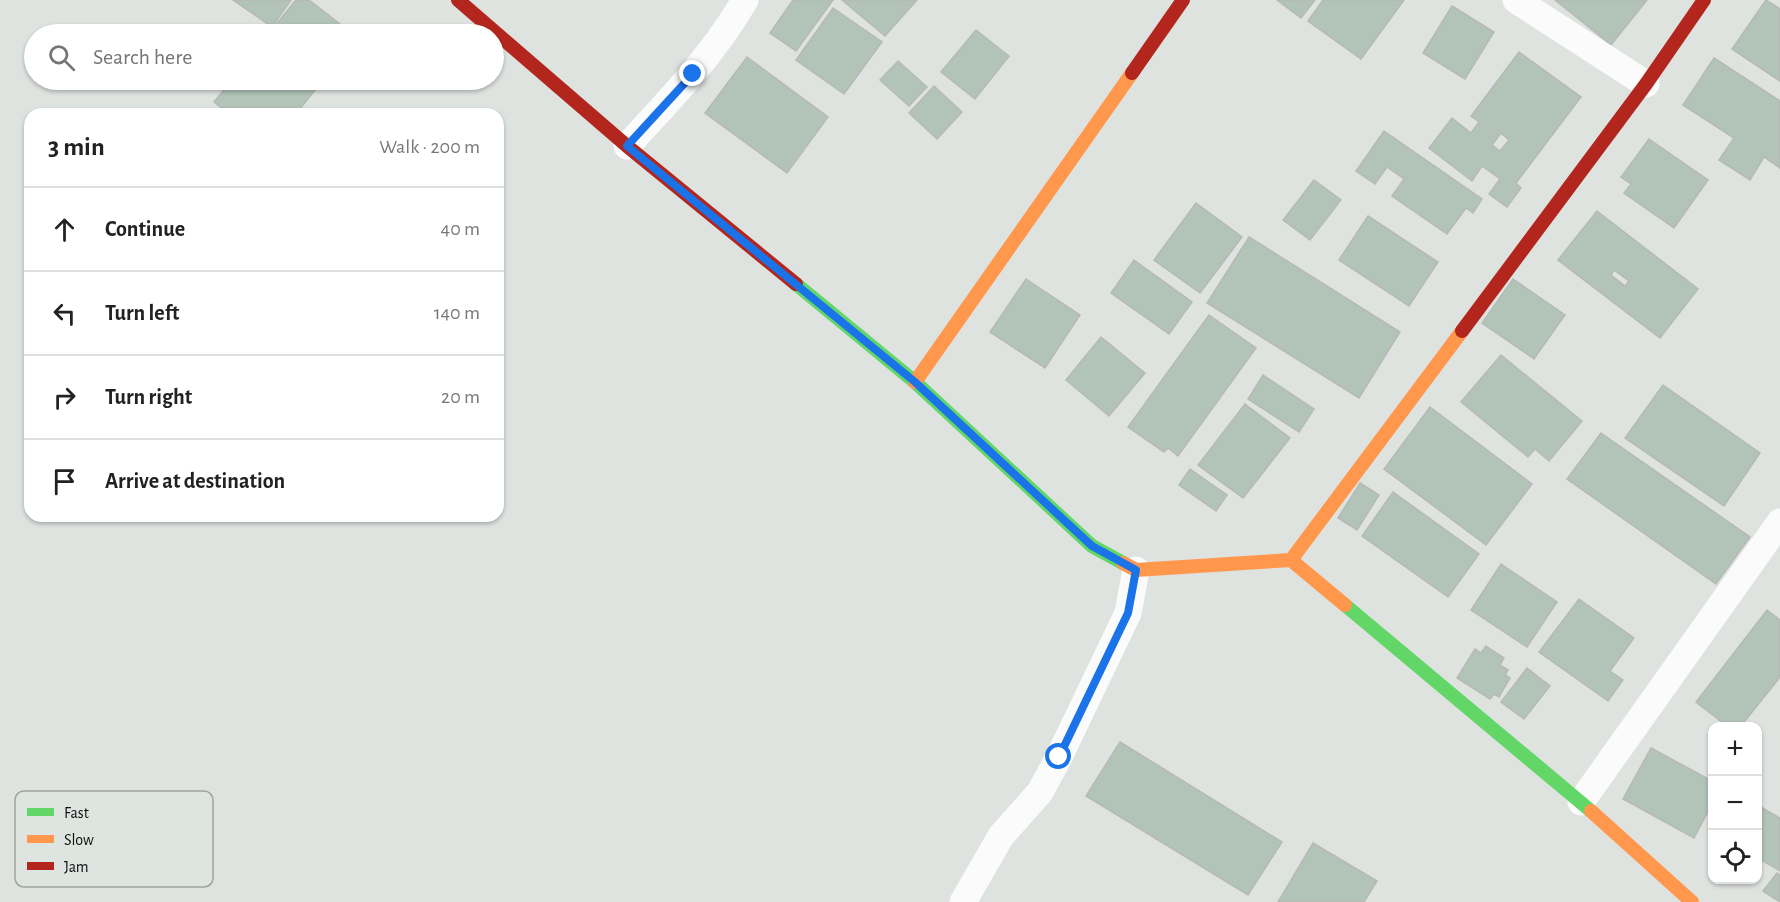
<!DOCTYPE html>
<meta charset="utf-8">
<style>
:root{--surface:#fff;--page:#f6f6f6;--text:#222;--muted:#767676;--line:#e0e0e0}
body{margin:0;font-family:"Alegreya Sans",sans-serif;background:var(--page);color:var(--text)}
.controls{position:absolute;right:18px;bottom:18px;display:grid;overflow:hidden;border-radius:12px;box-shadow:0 2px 4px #0004}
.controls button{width:54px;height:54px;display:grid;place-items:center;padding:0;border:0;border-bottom:2px solid var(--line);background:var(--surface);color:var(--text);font:30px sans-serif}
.stop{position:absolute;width:18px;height:18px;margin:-14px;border:4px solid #1a73e8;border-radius:50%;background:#fff}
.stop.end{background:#1a73e8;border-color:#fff;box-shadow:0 2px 6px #0008}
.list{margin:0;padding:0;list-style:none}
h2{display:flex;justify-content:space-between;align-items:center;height:78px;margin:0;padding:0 24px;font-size:26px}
h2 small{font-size:20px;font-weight:400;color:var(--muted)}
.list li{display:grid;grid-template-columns:39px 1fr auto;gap:18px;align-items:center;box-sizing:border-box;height:84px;padding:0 24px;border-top:2px solid var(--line)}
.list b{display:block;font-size:22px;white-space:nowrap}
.list em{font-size:20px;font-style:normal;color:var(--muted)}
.icon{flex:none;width:33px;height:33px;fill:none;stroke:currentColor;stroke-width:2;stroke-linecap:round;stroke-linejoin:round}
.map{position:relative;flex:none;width:1780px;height:902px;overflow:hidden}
.search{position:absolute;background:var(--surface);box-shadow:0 2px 4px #0004;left:24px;top:24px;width:480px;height:66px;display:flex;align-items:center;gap:15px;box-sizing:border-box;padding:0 21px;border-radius:33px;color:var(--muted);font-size:22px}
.panel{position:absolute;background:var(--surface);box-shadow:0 2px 4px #0004;left:24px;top:108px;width:480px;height:414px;border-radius:18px}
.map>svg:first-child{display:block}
</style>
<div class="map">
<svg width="1780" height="902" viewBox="0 0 1780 902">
<rect width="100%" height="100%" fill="#dfe3e0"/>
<g fill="#b1c4b7" stroke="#b7b9b7" stroke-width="1.5" fill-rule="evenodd">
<polygon points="233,0 291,0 272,27"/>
<polygon points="296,0 309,0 353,34 268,34"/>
<polygon points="793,0 833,0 796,51 770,33"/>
<polygon points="842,0 917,0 885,36"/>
<polygon points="1277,0 1315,0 1301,18"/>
<polygon points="1323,0 1404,0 1361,59 1308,21"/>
<polygon points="1555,0 1647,0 1611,45"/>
<polygon points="1766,0 1780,9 1780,81 1732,49"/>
<polygon points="1452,6 1494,32 1465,79 1423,53"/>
<polygon points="833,8 882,42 844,94 796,60"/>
<polygon points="976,30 1009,56 975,99 941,72"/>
<path d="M1519,52L1581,97L1516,183L1521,188L1507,207L1489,194L1500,179L1482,166L1472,181L1429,148L1452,118L1471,133L1479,122L1471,116ZM1501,133L1509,140L1500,151L1492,145Z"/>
<polygon points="747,57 828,117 787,173 705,113"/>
<polygon points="1714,58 1780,101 1780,168 1764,157 1750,180 1719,160 1734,138 1683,105"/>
<polygon points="898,61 927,87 909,106 880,80"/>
<polygon points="232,80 323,80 296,114 229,114 214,102"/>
<polygon points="934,86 962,112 937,139 909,113"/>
<polygon points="1384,131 1482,199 1473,213 1466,208 1447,234 1392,196 1404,179 1387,167 1375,184 1356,171"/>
<polygon points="1649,139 1708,180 1674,228 1624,193 1631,184 1621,177"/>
<polygon points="1314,180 1341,200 1310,240 1283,220"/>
<polygon points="1196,203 1242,237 1200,293 1154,260"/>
<path d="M1597,211L1698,289L1660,338L1558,260ZM1614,270L1629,281L1625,286L1611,275Z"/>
<polygon points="1368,216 1438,262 1409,306 1339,260"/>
<polygon points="1249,237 1400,332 1359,398 1207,303"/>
<polygon points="1134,260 1192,302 1169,334 1111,293"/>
<polygon points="1026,279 1080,315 1045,368 990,332"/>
<polygon points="1513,279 1565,315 1534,359 1482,323"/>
<polygon points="1209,315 1256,348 1178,456 1168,448 1164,452 1128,427"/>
<polygon points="1101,337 1145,373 1109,416 1066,380"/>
<polygon points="1501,355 1582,421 1549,461 1535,449 1528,457 1461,402"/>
<polygon points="1263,375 1314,409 1299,432 1248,399"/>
<polygon points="1663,385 1760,453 1724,506 1625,438"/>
<polygon points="1245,404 1290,438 1243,498 1198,465"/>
<polygon points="1430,407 1532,484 1486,545 1384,469"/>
<polygon points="1601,433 1750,537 1716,584 1567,479"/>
<polygon points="1190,469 1227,495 1216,511 1179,485"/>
<polygon points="1360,483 1379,495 1357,530 1338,518"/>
<polygon points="1393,492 1479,554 1448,597 1362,536"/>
<polygon points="1501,564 1557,602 1527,647 1471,610"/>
<polygon points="1579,599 1634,638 1610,671 1623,680 1608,701 1539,652"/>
<polygon points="1767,610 1780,620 1780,677 1741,726 1727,726 1696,702"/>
<polygon points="1486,646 1504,658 1500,665 1508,670 1505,675 1510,678 1499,697 1494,694 1490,699 1457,678 1475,649 1481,653"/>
<polygon points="1527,668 1550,686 1524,719 1501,702"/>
<polygon points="1120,742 1282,842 1248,895 1086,796"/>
<polygon points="1651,748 1712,781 1712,804 1694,838 1623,799"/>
<polygon points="1759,806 1780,818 1780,871 1758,858"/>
<polygon points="1313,843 1377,881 1364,902 1278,902"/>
<polygon points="1777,873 1780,875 1780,902 1763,891"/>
</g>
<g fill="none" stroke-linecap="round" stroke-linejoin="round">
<g stroke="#fafbfa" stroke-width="27">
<polyline points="1516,0 1646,84"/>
<path d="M627,146C670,100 713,55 745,0"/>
<polyline points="1581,802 1780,522"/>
<polyline points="963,902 1001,836 1040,792 1059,757 1128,613 1136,570"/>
</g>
<g stroke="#63d668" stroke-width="14">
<polyline points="796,284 915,382 1092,546 1123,563"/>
<polyline points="1345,605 1591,811"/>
</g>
<g stroke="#ff974d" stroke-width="14">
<polyline points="915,382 1132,73"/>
<polyline points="1291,560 1462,331"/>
<polyline points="1123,563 1136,570 1291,560 1345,605"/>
<polyline points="1591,811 1692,902"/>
</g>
<g stroke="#b3261e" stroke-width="14">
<polyline points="458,0 627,146 796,284"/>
<polyline points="1132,73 1183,0"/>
<polyline points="1462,331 1646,84 1704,0"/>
</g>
</g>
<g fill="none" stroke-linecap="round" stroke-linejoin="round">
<polyline stroke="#1a73e8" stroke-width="8" points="693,74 627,146 915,382 1092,546 1136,570 1128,613 1059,757"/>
</g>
<rect x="15" y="791" width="198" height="96" rx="9" fill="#dee4df" stroke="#9fa4a0" stroke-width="1.5"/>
<rect x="27" y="808" width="27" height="8" fill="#63d668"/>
<rect x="27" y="835" width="27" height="8" fill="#ff974d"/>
<rect x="27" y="862" width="27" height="8" fill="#b3261e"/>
<g font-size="16" fill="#0d0f0e">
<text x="64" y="818">Fast</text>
<text x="64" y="845">Slow</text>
<text x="64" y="872">Jam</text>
</g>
</svg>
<div class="controls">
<button>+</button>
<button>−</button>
<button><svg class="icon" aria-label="locate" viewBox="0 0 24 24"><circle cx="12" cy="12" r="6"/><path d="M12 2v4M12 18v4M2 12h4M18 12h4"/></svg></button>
</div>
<div class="stop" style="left:1059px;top:757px"></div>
<div class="stop end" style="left:693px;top:74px"></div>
<div class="search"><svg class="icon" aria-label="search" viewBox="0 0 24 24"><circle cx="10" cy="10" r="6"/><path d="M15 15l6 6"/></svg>Search here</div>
<section class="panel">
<h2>3 min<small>Walk · 200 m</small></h2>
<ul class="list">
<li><svg class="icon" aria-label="ahead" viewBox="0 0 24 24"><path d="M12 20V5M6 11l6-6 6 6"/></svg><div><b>Continue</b></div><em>40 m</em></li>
<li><svg class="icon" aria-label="left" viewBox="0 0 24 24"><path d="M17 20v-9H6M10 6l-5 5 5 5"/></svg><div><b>Turn left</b></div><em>140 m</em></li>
<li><svg class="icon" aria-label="right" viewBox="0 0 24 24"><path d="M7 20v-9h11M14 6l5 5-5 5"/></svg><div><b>Turn right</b></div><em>20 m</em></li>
<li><svg class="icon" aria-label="arrive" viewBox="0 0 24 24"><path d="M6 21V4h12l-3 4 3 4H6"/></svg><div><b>Arrive at destination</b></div></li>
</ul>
</section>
</div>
